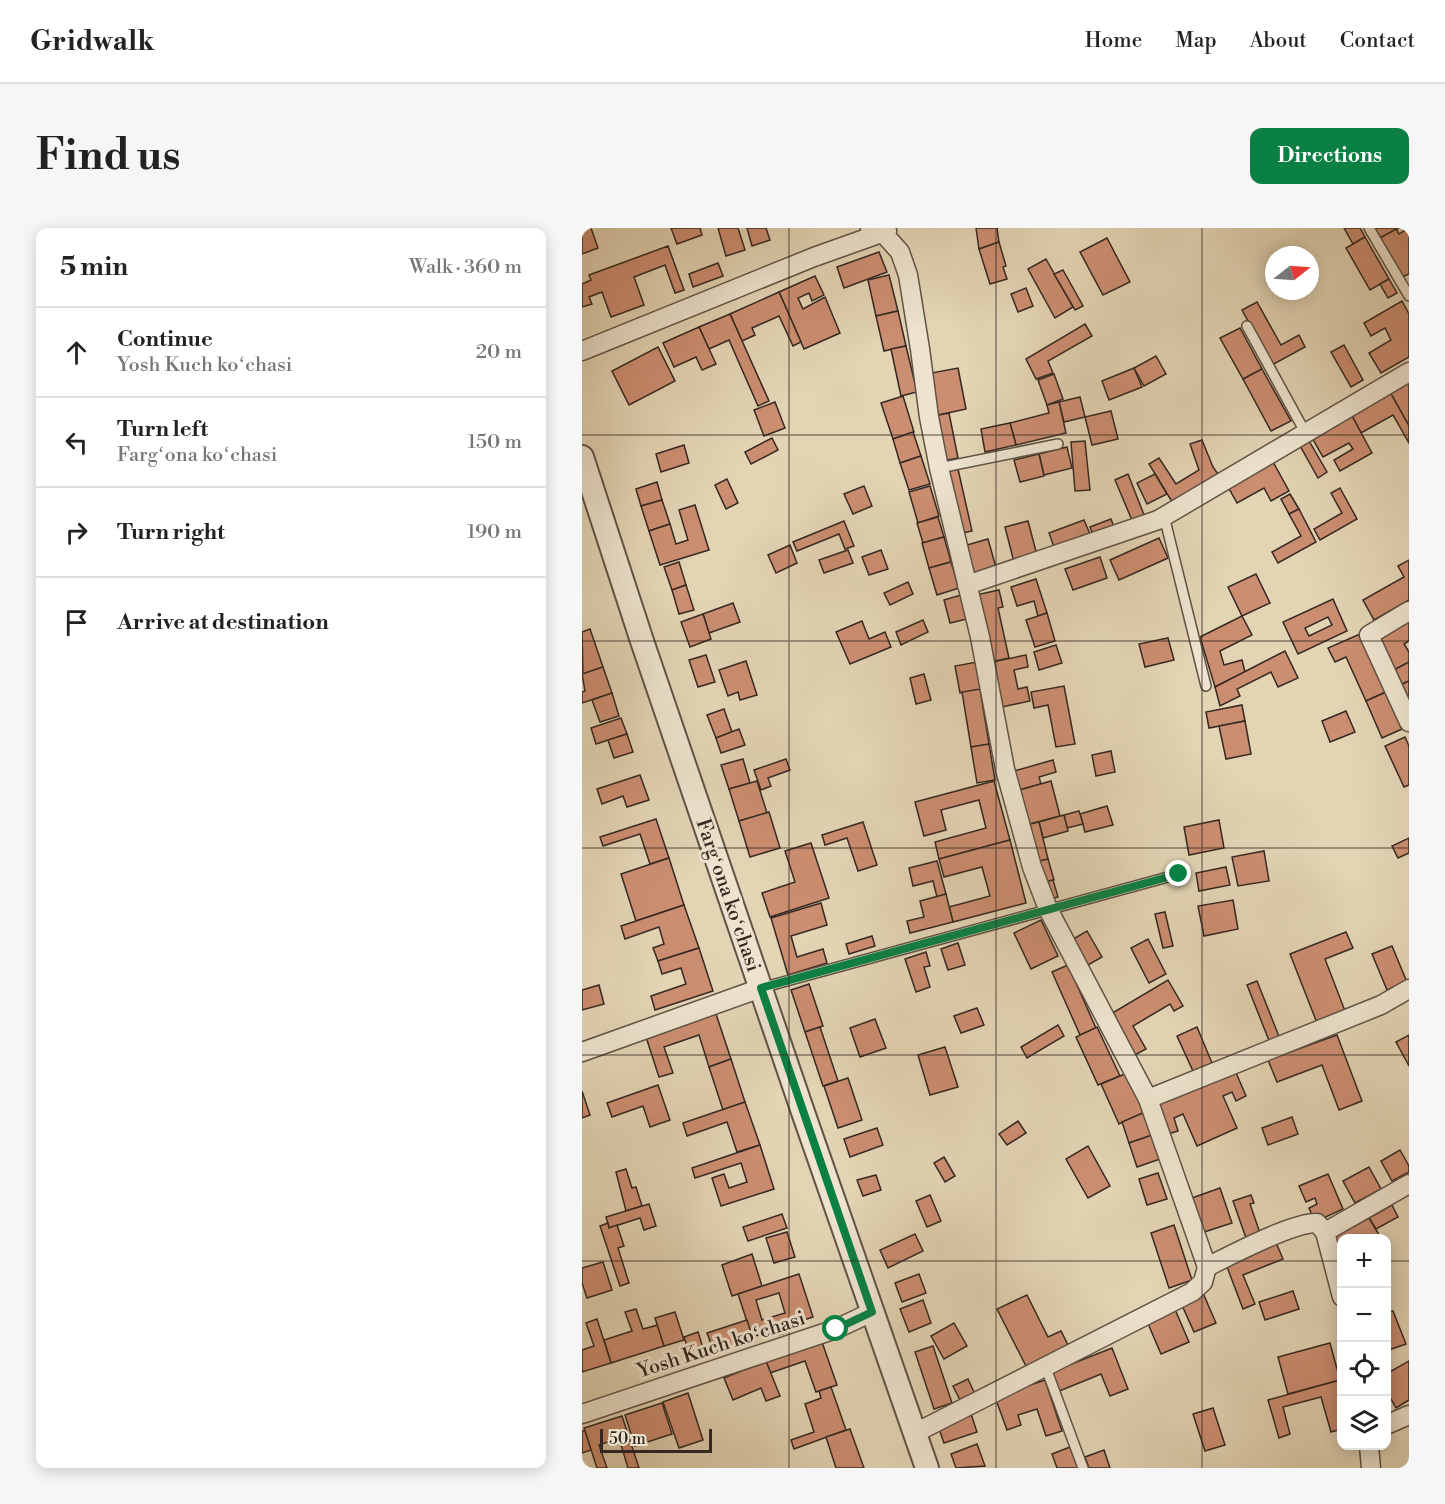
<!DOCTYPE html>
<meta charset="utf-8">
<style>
:root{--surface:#fff;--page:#f6f6f6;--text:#222;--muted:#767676;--line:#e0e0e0;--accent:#0b8043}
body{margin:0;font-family:"Libre Bodoni",serif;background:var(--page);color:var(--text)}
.controls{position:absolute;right:18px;bottom:18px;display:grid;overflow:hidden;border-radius:12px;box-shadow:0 3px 15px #0003}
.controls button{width:54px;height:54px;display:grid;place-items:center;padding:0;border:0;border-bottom:2px solid var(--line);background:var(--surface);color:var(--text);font:30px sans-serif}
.compass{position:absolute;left:683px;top:18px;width:54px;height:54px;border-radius:50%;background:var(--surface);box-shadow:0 3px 15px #0003;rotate:73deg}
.scale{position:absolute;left:18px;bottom:15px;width:112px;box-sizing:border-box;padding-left:6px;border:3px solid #352822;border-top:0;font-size:16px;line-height:21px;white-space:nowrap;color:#352822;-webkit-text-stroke:4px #ede3ce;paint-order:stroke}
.stop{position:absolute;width:18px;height:18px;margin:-14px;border:4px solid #0b8043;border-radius:50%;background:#fff}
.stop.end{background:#0b8043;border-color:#fff;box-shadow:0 2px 6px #0008}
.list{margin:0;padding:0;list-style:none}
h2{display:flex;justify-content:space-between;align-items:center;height:78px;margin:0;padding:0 24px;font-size:26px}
h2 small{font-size:20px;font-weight:400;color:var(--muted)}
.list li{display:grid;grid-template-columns:39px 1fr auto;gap:18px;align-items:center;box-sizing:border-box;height:90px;padding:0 24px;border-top:2px solid var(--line)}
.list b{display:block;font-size:22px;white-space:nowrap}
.list p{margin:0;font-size:20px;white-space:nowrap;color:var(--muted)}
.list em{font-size:20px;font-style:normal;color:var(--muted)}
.icon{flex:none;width:33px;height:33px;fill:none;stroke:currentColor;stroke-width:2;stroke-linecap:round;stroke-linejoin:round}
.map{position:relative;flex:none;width:827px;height:1240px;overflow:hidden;border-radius:12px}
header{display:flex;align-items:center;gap:36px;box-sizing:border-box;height:84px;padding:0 30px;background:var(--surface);border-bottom:2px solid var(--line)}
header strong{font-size:28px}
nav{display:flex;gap:33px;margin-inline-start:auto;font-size:21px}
.intro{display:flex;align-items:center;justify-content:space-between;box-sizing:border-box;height:144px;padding:0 36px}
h1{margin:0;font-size:42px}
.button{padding:15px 27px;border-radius:12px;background:var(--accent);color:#fff;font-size:21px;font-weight:700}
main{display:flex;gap:36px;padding:0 36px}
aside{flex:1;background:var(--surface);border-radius:12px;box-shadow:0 3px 15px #0003}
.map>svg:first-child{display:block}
</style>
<header>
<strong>Gridwalk</strong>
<nav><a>Home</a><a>Map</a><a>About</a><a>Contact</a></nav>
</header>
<div class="intro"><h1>Find us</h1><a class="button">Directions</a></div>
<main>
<aside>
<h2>5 min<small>Walk · 360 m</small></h2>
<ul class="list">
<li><svg class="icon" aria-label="ahead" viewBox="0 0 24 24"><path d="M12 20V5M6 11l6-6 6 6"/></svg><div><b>Continue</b><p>Yosh Kuch koʻchasi</p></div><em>20 m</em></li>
<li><svg class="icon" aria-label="left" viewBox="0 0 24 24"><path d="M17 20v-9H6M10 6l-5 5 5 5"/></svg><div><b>Turn left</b><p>Fargʻona koʻchasi</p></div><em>150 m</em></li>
<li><svg class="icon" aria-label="right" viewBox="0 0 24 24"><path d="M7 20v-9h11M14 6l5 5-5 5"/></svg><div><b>Turn right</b></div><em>190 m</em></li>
<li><svg class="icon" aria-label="arrive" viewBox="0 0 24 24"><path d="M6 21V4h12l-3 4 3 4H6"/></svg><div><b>Arrive at destination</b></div></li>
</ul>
</aside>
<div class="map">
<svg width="827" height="1240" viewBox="0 0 827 1240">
<rect width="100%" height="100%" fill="#e3d4b4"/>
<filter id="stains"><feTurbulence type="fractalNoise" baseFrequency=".00333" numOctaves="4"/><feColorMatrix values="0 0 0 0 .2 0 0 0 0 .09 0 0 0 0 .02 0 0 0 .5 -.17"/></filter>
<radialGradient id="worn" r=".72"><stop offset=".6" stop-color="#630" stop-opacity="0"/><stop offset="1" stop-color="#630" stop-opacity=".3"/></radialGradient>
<g fill="#cc8e71" stroke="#352822" stroke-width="1.5" fill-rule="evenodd">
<polygon points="0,0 9,0 16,20 0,26"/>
<polygon points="89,0 118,0 120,7 95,16"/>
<polygon points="136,0 156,0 163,22 144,28"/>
<polygon points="165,0 184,0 188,12 170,18"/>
<polygon points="394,0 415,0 417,14 397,21"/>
<polygon points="762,0 778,0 783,9 771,16"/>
<polygon points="793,0 817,0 798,10"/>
<polygon points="827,0 827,46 820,49 798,10 814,1 817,6"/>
<polygon points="783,9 807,51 788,62 764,20"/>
<polygon points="525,10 548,54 521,67 498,24"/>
<polygon points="417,14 424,38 421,39 425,51 408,56 397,21"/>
<polygon points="86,18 102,62 93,65 83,37 52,49 62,77 29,89 20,64 7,69 10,76 0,79 0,56 9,52 7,47"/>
<polygon points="297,24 305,44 262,60 255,39"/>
<polygon points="464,31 491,79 473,90 446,41"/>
<polygon points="136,35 141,48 111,59 107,46"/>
<polygon points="481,42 501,78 493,82 472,46"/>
<polygon points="307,47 316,83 294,88 286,52"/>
<polygon points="233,48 242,67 230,73 227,65 216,70 221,81 243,69 258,105 222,121 197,64"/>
<polygon points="807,51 815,65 806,70 798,56"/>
<polygon points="444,60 451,78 436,84 429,66"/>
<polygon points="197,64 219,114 211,118 197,88 170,100 173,107 160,113 148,86"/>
<polygon points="820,73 827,86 827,129 799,145 787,125 809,112 803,100 789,108 782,95"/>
<polygon points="675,74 699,117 717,107 723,119 690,137 660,82"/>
<polygon points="316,83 324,118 302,123 294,88"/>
<polygon points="148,86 187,173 176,178 147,112 127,121 117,99"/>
<polygon points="503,96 510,108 466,133 471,145 454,151 444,131"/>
<polygon points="117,99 134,136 120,142 114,129 92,139 81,115"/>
<polygon points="658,100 680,141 661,151 638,110"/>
<polygon points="762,117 781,152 769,159 749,124"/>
<polygon points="324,118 335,164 319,168 309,121"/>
<polygon points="76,119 93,153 47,177 30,143"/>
<polygon points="574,128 584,146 562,158 552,140"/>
<polygon points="376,140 384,181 352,188 344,146"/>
<polygon points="552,140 560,159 527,172 520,153"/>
<polygon points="680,141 709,193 689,203 661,151"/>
<polygon points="472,146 481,171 465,177 456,152"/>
<polygon points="827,153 827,198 808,164"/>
<polygon points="808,164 827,198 827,215 811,187 779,205 769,186"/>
<polygon points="321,168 332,204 311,211 299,175"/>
<polygon points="498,169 503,189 482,194 477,174"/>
<polygon points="193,174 203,200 182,208 172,182"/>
<polygon points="477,174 484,205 434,217 428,195 467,185 465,177"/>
<polygon points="529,183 536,211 510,217 503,189"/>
<polygon points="367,185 376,230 361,233 352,188"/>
<polygon points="769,186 790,225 758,243 752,232 771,221 767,215 741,229 729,208"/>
<polygon points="428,195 434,217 403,224 399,201"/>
<polygon points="331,204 339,228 318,235 311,211"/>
<polygon points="190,210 196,222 169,236 163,224"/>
<polygon points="726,211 745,244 736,250 717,216"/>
<polygon points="620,212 631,239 638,249 592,277 567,236 577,230 594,256 617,242 608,216"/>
<polygon points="503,213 508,262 493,263 489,214"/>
<polygon points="102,217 107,235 79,244 74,226"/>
<polygon points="485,219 490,240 462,247 457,226"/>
<polygon points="457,226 462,248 438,254 432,232"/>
<polygon points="339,228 348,256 327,262 318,235"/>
<polygon points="690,232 707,263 689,273 682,260 655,275 645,257"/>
<polygon points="376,241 390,303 376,306 362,244"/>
<polygon points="546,246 564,292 552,297 533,252"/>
<polygon points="573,246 585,266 565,276 555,255"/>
<polygon points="145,251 156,275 144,281 133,257"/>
<polygon points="75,254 80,272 59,278 54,261"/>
<polygon points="282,258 290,278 271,286 262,266"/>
<polygon points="348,258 357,288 336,295 327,264"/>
<polygon points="758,260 775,291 738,312 732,301 760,285 749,265"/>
<polygon points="708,266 717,281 707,286 699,271"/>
<polygon points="80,272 88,296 67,303 59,278"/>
<polygon points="113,277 127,322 78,337 67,303 88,296 94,316 106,312 97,282"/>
<polygon points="717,281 734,314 696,335 690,324 719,308 707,286"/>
<polygon points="356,289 362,309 341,315 335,295"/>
<polygon points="529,291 534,304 513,312 508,299"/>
<polygon points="502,292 508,306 472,319 467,305"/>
<polygon points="262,293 272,318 263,321 257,306 215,323 211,314"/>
<polygon points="446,293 455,327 432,334 423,299"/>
<polygon points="362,309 369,334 347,340 340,315"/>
<polygon points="577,310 586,330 537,352 528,332"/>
<polygon points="406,311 415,343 387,351 378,319"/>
<polygon points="208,317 215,335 194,345 186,327"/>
<polygon points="266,322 271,335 242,345 237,332"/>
<polygon points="299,322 306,341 287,347 280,329"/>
<polygon points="518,329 525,350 491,362 483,341"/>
<polygon points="827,332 827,372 792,392 781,372 822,349 816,338"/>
<polygon points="97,334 104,357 90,362 82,339"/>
<polygon points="369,334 377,360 355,367 347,340"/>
<polygon points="674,346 688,375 660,388 646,359"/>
<polygon points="454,351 465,385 456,388 452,373 435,378 429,359"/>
<polygon points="326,354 331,366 308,377 302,365"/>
<polygon points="104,357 112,382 97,386 90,362"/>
<polygon points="417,362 421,379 416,380 427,430 408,434 394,367"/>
<polygon points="379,367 385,391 368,395 362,372"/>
<path d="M751,371L765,403L716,426L701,394ZM746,389L750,397L727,408L723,400Z"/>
<polygon points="151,375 158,394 127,405 121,386"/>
<polygon points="465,385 473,413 453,419 444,392"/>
<polygon points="121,386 129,411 108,419 99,394"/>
<polygon points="660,388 670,407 638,423 642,437 660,432 663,444 633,459 618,409"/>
<polygon points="827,389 827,413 822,416 827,424 827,434 812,442 793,408"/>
<polygon points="341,392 346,404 319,417 314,404"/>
<polygon points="280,393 287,411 303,404 309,419 268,436 254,404"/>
<polygon points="8,401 21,439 1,446 0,404"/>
<polygon points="778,406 804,464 784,473 764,429 753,434 746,420"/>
<polygon points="586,410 592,432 563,439 557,416"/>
<polygon points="474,417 480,435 457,442 452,424"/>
<polygon points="703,423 716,450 696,459 689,444 655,461 658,468 638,478 633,459"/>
<polygon points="124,427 133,454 116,459 107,432"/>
<polygon points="444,427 446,439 432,442 436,461 445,459 448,473 415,480 405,435"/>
<polygon points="164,433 175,467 158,472 156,464 146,468 137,442"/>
<polygon points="395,434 400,461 378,465 373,438"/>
<polygon points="827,434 827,453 820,456 812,442"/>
<polygon points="21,439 30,465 0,475 0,464 3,463 0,446"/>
<polygon points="342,446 349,472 334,476 328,450"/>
<polygon points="827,453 827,467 822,469 816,458"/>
<polygon points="482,458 493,516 474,519 466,477 452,480 449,464"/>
<polygon points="398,461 407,516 389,519 380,464"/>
<polygon points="804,464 820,501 800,510 784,473"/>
<polygon points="30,465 37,488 18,494 10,472"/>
<polygon points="660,477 663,493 627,500 624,484"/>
<polygon points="142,481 150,504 134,510 125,487"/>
<polygon points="764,483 773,504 748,514 740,493"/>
<polygon points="39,490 45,506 14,516 9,500"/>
<polygon points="663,493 669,526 644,531 637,498"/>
<polygon points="157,501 163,517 139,525 134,510"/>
<polygon points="45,506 51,524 32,530 26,512"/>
<polygon points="823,509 827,518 827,557 822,559 803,518"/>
<polygon points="407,516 413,552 395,555 389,519"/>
<polygon points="529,523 533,544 514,548 510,527"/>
<polygon points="161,531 168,555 147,561 139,537"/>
<polygon points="204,531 208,542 186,550 189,558 179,562 172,542"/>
<polygon points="471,532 474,544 457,549 459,556 437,562 432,543"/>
<polygon points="58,547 67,572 45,579 41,568 20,576 15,561"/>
<polygon points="175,553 185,585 157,593 147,561"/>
<polygon points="412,553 428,612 357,631 353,614 404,600 397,572 359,582 364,602 342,608 333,574"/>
<polygon points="469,553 478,588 444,597 434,563"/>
<polygon points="525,578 531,597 503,604 498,586"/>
<polygon points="497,583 501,596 485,600 482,587"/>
<polygon points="187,584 198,620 168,629 157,593"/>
<polygon points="482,587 486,603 461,610 457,594"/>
<polygon points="74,591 87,630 68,636 58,606 21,618 18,609"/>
<polygon points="637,592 642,620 607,627 602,599"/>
<polygon points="281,594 295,637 276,643 265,610 243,617 240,607"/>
<polygon points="457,594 466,631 454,634 444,597"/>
<polygon points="827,610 827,625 816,630 810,618"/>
<polygon points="428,612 444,675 371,694 367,679 408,668 400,639 362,649 357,631"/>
<polygon points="229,615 247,670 188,689 180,665 213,654 203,623"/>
<polygon points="682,623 687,653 656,658 650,629"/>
<polygon points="87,630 102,677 54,693 39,646"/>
<polygon points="466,631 472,652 459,655 454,634"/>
<polygon points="355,633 364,666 355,669 351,653 331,658 327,640"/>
<polygon points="644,639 648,657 617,663 614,645"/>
<polygon points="471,652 476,669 465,672 460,655"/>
<polygon points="364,666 371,694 328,705 325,693 342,689 338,673"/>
<polygon points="651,672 656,701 622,708 616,678"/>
<polygon points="239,675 245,697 209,708 215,729 241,721 245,735 206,747 189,690"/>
<polygon points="102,677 117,720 76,733 71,720 82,716 77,699 43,711 39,698"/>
<polygon points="583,684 591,718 581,720 573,686"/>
<polygon points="459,692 476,728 449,741 432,705"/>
<polygon points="505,703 520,729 501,740 486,714"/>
<polygon points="764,704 771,720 743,731 763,783 735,795 708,726"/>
<polygon points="290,708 293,718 267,726 264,716"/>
<polygon points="566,711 584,746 567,755 549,720"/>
<polygon points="376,715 383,737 366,742 359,721"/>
<polygon points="810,718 825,754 805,762 790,726"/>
<polygon points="117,720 131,763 73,782 69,768 104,756 99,740 80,746 76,733"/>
<polygon points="344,724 348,738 342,739 348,759 334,764 323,731"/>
<polygon points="486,737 514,800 498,807 470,744"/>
<polygon points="586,752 601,778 592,783 588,776 551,798 564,821 551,828 527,787"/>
<polygon points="675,753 698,811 688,815 665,757"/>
<polygon points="227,756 241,798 223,804 209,762"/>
<polygon points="17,757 22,776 0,782 0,762"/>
<polygon points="395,780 402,797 379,805 372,788"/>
<polygon points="134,786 149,831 127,839 117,807 82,819 91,845 77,849 64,809"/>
<polygon points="293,791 304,820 278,829 268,800"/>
<polygon points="476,797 482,808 445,830 439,819"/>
<polygon points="238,799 256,853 241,858 223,804"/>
<polygon points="515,799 538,848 516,857 494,809"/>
<polygon points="615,799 630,835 611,843 595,808"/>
<polygon points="755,807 780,873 757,882 740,837 695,854 686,832"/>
<polygon points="827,807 827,838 814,814"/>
<polygon points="363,819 376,859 348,867 336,827"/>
<polygon points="149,831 163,874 141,882 127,839"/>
<polygon points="652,840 664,868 654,873 650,864 641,868 655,900 615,918 601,886 592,890 596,903 586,906 574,875"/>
<polygon points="545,845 563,884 537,896 519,856"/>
<polygon points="266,850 280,892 256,900 242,858"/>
<polygon points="76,857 88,892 68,899 61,878 30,889 25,875"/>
<polygon points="0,863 8,887 0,890"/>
<polygon points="163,874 178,917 155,924 145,894 105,908 101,895"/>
<polygon points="563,884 571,907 547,915 540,894"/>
<polygon points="710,889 716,906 686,917 680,900"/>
<polygon points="436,893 444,905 425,917 417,906"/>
<polygon points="295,900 301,917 268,929 262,911"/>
<polygon points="570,907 578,931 555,939 547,915"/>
<polygon points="178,917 192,961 139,978 130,950 142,946 147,960 165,954 159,935 113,950 110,940"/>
<polygon points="506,918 528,958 506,970 484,931"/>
<polygon points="818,922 827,938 827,944 810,953 799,933"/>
<polygon points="362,929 373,948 363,954 352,935"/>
<polygon points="787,939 799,961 773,975 761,953"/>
<polygon points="44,941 50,960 54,959 60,978 44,983 34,944"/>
<polygon points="576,945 585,971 565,977 557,951"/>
<polygon points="746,946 761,981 733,994 727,980 735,976 733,970 724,974 717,958"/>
<polygon points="294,947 299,962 281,968 275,952"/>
<polygon points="638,960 650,995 619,1005 607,971"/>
<polygon points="348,967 359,993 345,999 334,973"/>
<polygon points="669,967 672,975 668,976 678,1005 664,1010 651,973"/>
<polygon points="67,976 74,998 62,1002 58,990 27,1000 24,989"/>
<polygon points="810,977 816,989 794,1001 787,990"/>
<polygon points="200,986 205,1000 166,1013 161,999"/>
<polygon points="787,990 799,1010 760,1010 760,1030 758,1031 747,1012"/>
<polygon points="26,995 27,1000 35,997 42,1018 36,1020 47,1055 38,1058 18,998"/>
<polygon points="592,997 610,1052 587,1060 569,1005"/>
<polygon points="205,1004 213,1029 192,1035 184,1010"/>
<polygon points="333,1006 341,1023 306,1040 298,1022"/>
<polygon points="693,1012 701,1031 661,1047 673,1076 661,1081 642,1031"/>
<polygon points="170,1026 180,1058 150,1068 140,1037"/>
<polygon points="21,1034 30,1062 5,1070 0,1055 0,1040"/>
<path d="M217,1046L231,1089L207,1097L209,1103L197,1107L195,1101L170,1109L156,1066ZM197,1065L203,1085L180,1092L174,1072Z"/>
<polygon points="337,1046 344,1065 320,1074 313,1055"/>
<polygon points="711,1063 717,1081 683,1092 677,1074"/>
<polygon points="621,1065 634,1095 612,1104 599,1075"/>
<polygon points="445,1067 466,1109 479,1103 488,1121 446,1142 415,1081"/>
<polygon points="341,1072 349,1095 327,1104 318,1081"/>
<polygon points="592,1079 607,1114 579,1126 564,1091"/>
<polygon points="54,1081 61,1101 76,1097 82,1118 29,1135 22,1112 50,1103 43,1084"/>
<polygon points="811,1083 824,1116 804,1123 804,1085"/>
<polygon points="93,1084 102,1112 82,1118 73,1090"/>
<polygon points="15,1091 29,1135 0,1144 0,1122 12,1118 4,1095"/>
<polygon points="165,1092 171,1111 132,1124 125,1105"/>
<polygon points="372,1095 385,1118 362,1131 349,1108"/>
<polygon points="116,1104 123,1126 109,1130 102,1109"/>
<polygon points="240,1114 255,1157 234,1164 223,1133 188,1145 184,1133"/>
<polygon points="748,1115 758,1152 706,1166 696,1129"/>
<polygon points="351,1118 370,1175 352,1181 333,1124"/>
<polygon points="530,1120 546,1161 528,1168 519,1146 475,1164 467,1145"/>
<polygon points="184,1133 198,1168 184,1173 179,1160 151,1172 142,1150"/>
<polygon points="827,1133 827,1172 814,1180 804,1162 804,1146"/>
<polygon points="386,1151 393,1166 378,1172 371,1158"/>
<polygon points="463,1152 480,1203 464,1208 455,1181 436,1187 439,1197 425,1202 413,1169"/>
<polygon points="758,1152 760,1201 749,1204 739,1169 701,1179 708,1206 697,1210 686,1172"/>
<polygon points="249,1159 264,1202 212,1221 209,1212 232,1204 223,1176 239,1170 237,1163"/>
<polygon points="106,1165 121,1212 97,1220 81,1174"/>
<polygon points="80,1175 90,1206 53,1218 43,1187"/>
<polygon points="631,1180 643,1217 623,1223 611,1186"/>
<polygon points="389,1186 395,1204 362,1215 356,1198"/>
<polygon points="40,1188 57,1240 46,1240 37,1210 17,1217 25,1240 15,1240 2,1200"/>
<polygon points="268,1201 282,1240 254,1240 244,1209"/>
<polygon points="0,1203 3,1203 9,1222 0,1225"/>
<polygon points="395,1216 403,1238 374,1240 369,1226"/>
<polygon points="488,1219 496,1240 475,1240 470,1226"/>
<polygon points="522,1222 528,1240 507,1240 503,1229"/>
</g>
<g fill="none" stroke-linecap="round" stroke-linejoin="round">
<defs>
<g id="service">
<polyline points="787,0 827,68"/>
<polyline points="665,98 723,204"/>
<polyline points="357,240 476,216"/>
<polyline points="582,288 624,458"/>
<polyline points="179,760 597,646"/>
<polyline points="464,1140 501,1240"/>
</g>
<g id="minor">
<polyline points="288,0 301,5 318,24 326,47 338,121 347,189 357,240 398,409 423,541 450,639 466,681 566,871 625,1039"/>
<polyline points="0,123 232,29 305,3"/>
<polyline points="385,357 576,292 827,144"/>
<polyline points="827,383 787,407 827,494"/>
<polyline points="0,824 179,760"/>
<polyline points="566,871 799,777 827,761"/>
<polyline points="743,1004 760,1069"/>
<polyline points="0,1186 254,1101 290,1084"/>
<polyline points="804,1197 827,1187"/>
<path d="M333,1205L610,1064L621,1054L625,1039C649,1027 711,994 735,995L743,1004L827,956"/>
<polyline points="787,1218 789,1240"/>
</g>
<polyline id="tertiary" points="0,229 60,413 222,887 345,1240"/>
</defs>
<use href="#service" stroke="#605346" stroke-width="12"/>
<use href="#minor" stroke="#605346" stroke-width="21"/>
<use href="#tertiary" stroke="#605346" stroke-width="26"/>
<use href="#service" stroke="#ede3ce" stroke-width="9"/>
<use href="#minor" stroke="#ede3ce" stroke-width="18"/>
<use href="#tertiary" stroke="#ede3ce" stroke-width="22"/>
</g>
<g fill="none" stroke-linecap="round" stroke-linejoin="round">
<polyline stroke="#0b8043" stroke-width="8" points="254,1101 290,1084 179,760 597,646"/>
</g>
<path fill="none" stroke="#352822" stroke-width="1.5" stroke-opacity="0.55" d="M207,0V1240M414,0V1240M620,0V1240M0,207H827M0,413H827M0,620H827M0,827H827M0,1033H760M804,1033H827"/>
<g text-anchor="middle" stroke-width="6" stroke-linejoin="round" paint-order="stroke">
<g font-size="20" fill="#352822" stroke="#ede3ce">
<text transform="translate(147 667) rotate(71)" y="7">Fargʻona koʻchasi</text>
<text transform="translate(139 1116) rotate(-18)" y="7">Yosh Kuch koʻchasi</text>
</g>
</g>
<rect width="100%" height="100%" filter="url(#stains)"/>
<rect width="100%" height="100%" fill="url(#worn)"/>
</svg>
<div class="controls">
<button>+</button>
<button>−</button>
<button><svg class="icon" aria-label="locate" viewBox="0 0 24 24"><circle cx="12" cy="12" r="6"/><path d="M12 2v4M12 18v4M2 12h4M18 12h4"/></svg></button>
<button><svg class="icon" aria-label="layers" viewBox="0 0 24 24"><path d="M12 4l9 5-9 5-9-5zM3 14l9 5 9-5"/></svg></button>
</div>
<svg class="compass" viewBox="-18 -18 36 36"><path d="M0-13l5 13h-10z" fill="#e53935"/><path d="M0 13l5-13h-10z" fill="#767676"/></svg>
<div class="scale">50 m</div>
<div class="stop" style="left:254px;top:1101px"></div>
<div class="stop end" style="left:597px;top:646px"></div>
</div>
</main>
